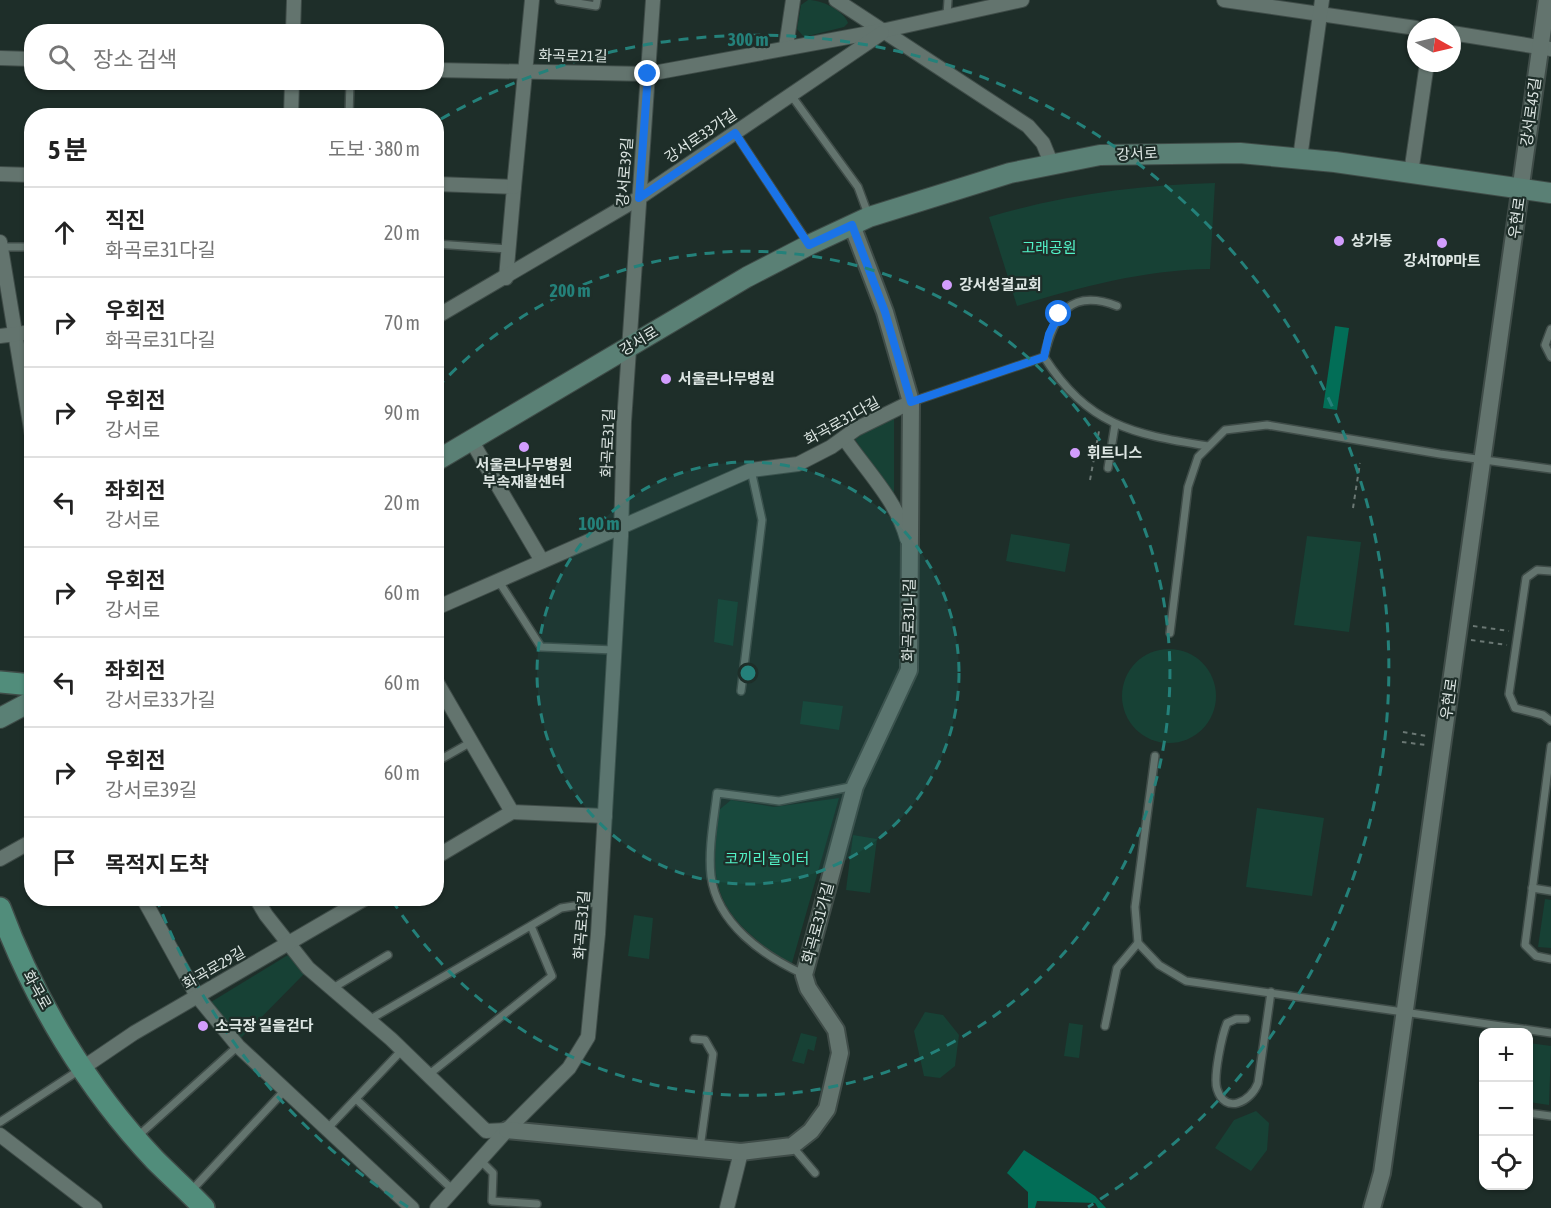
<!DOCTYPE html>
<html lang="ko">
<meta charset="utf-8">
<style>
:root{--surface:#fff;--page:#f2f2f2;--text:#222;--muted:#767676;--line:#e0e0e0}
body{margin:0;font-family:"Asap Condensed","Noto Sans KR",sans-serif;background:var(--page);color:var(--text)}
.controls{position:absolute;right:18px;bottom:18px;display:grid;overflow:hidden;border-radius:12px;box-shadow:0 2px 4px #0004}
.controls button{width:54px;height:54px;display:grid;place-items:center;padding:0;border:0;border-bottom:2px solid var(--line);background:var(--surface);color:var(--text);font:30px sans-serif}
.compass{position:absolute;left:1407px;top:18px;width:54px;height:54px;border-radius:50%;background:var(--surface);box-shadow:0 2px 4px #0004;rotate:98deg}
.stop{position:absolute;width:18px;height:18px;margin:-14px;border:4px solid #1a73e8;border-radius:50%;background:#fff}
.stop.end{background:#1a73e8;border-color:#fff;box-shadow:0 2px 6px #0008}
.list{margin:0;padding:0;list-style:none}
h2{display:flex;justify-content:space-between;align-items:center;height:78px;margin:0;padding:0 24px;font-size:26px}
h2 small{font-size:20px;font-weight:400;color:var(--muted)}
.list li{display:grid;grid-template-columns:39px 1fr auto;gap:18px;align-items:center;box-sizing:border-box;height:90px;padding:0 24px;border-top:2px solid var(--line)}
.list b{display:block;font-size:22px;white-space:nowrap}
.list p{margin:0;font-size:20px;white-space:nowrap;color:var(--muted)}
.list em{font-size:20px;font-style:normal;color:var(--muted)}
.icon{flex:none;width:33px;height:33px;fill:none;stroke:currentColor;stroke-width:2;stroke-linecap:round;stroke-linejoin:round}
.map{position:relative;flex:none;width:1551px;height:1208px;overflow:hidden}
.search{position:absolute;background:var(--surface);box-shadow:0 2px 4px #0004;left:24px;top:24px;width:420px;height:66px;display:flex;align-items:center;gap:15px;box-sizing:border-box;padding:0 21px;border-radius:24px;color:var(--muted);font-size:22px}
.panel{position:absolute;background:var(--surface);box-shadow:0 2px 4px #0004;left:24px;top:108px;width:420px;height:798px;border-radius:24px}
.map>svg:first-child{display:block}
</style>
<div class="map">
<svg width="1551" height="1208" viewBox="0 0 1551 1208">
<rect width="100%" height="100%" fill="#1e2e29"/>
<g fill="#174135">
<path d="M808,0C822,0 843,10 848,23L844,27L804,37L797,29L801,5Z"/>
<path d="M1215,183L1210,269C1143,270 1081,287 1017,306L989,217C1063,195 1138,185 1215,183Z"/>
<polygon points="894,413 894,500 855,439"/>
<polygon points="1011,534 1070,544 1065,572 1006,561"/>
<polygon points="1307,536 1361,542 1349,632 1294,625"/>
<polygon points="718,599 738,602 733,646 714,642"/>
<circle cx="1169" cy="696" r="47"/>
<polygon points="803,701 843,706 839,730 800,724"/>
<path d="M839,798L792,963C773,955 766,948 750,934C707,895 714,863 719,810L731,800L774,807Z"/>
<polygon points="1257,808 1324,818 1312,896 1246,887"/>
<polygon points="853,835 877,839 870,893 846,890"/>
<polygon points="1545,899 1551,900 1551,948 1538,947"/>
<polygon points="634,915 653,918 649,959 628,956"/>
<polygon points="288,955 304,974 240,1039 211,1002"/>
<polygon points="925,1012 943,1015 959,1035 955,1066 940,1078 924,1076 914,1031"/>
<polygon points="1069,1023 1083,1025 1079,1058 1064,1056"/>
<polygon points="801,1033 817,1037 814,1051 808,1049 804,1064 792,1061"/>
<polygon points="1529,1043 1551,1046 1549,1105 1529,1102"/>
<polygon points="1256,1111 1269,1123 1267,1150 1251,1171 1215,1148 1234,1120"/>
</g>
<g fill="#026e57">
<polygon points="1335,326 1349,328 1337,410 1323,408"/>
<polygon points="1024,1150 1095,1196 1106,1208 1098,1208 1095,1203 1037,1201 1035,1208 1028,1208 1028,1192 1007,1173"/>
</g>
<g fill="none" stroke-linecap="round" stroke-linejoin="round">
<defs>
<g id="service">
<polyline points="559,0 596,6 597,0"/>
<polyline points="947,15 948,0"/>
<polyline points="791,95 858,187 868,214"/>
<polyline points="349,116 350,82"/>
<polyline points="735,133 808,243"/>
<polyline points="436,244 508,249"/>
<polyline points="1,247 32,247"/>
<polyline points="1551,329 1545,345 1551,357"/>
<path d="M1044,357C1088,425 1131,434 1208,446"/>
<path d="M1044,357C1054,314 1070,288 1117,306"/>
<polyline points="911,402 1044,357"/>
<polyline points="1108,468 1115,425"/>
<polyline points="1551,571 1537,570 1526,578 1509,694 1515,708 1543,715 1551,721"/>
<polyline points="498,580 541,647 614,650"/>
<polyline points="1170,633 1188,487 1198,457 1225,430 1267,425 1440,454 1551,469"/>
<polyline points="741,691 762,520 751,470"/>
<polyline points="1551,746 1525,945 1536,956 1551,959"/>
<polyline points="1155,756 1135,907 1138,943 1159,965 1186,981 1551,1033"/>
<polyline points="436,762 473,741"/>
<polyline points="1532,888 1551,891"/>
<path d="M803,974C764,956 717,924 711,876C708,849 714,819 717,793L779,801L855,786"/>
<polyline points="333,988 388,955"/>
<path d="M1246,1019H1236L1227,1023C1222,1035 1213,1077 1217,1089C1225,1115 1251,1102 1258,1083L1271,992"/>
<polyline points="369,1020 561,908 600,902"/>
<polyline points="1105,1026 1117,968 1138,943"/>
<polyline points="694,1039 705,1040 713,1054 700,1148"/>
<polyline points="427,1076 552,976 531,926"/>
<polyline points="356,1099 453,1190"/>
<polyline points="1528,1113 1551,1116"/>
<polyline points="0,1122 81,1069"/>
<polyline points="327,1129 402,1050"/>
<polyline points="138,1136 238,1046"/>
<polyline points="792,1146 815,1173"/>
<polyline points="480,1160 493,1173 492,1201 537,1204"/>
<polyline points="191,1191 285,1090"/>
</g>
<g id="minor">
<polyline points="836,0 1028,126 1043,143 1052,165"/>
<polyline points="1224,0 1416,28"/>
<polyline points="293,32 294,0"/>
<polyline points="1452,33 1551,49"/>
<polyline points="786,47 793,0"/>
<polyline points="0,58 32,59"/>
<polyline points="436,70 648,74 886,30 1022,0"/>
<polyline points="291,116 292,82"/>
<polyline points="1300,158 1322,0"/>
<polyline points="1411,173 1427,63"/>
<polyline points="0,174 32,175"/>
<polyline points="436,184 514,187 506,278"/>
<polyline points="514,187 532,0"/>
<polyline points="0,242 32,435"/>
<polyline points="436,317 639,198 882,33"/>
<polyline points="0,336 32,332"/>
<path d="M844,438C866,470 897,501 907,539"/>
<polyline points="471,440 542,561"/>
<polyline points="436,608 751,470 798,464 831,447 856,429 911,402"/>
<polyline points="436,681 512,812 605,816"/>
<polyline points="436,857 512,812"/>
<polyline points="0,859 32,841"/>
<polyline points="143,898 197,996 238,1046 412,1208"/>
<polyline points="256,898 266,915 308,968 391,1039 486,1131 507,1130"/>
<polyline points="81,1069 134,1033 366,898"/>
<polyline points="0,1135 95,1208"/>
<polyline points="437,1208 507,1130 569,1068 588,1037 598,934 621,536 624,422 653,0"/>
<polyline points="727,1208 741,1152"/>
</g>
<g id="tertiary">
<polyline points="507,1130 741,1152 792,1146 811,1131 827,1109 840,1053 836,1030 808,988 804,975 855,786 909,670 911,402 885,312 852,225"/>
<polyline points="1372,1208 1382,1173 1547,0"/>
</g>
<g id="secondary">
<polyline points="436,461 747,277 809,245 869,217 1010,173 1100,155 1240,153 1335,162 1551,193"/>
<polyline points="0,718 32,701"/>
</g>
<g id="primary">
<polyline points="0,682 32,685"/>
<path d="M0,908C34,1000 87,1088 155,1160C171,1176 188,1191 204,1208"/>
</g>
</defs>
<use href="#service" stroke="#3f4c48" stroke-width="10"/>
<use href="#minor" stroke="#3f4c48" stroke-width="16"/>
<use href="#tertiary" stroke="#3f4c48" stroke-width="20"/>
<use href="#secondary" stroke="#3f4c48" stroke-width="22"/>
<use href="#primary" stroke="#3f4c48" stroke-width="24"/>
<g stroke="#6b7874" stroke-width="2" stroke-dasharray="4.5 4.5" stroke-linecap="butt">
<polyline points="1090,480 1099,431"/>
<polyline points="1353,508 1360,463"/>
<polyline points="1473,626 1509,631"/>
<polyline points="1471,640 1507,645"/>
<polyline points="1403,732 1427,736"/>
<polyline points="1402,742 1426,745"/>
</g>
<use href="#service" stroke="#63746e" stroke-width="7"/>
<use href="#minor" stroke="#63746e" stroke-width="14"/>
<use href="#tertiary" stroke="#63746e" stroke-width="16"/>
<use href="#secondary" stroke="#5a8075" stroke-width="20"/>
<use href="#primary" stroke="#518d7b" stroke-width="21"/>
</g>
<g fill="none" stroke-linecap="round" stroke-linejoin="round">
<polyline stroke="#1a73e8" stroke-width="8" points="648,74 639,198 735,133 809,245 852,225 885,312 911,402 1044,357 1049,334 1059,314"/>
</g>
<circle cx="748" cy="673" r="211" fill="#24817a" fill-opacity=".12"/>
<g fill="none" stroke="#24817a" stroke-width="3" stroke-dasharray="10 8">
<circle cx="748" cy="673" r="211"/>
<path d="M437 388A422 422 0 1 1 392 900"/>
<path d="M408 1207A633 633 0 0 1 157 900M441 119A633 633 0 0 1 1088 1207"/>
</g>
<g fill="#d29dfd" stroke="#1e2e29" stroke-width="2">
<circle cx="1339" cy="241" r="6"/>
<circle cx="1442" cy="243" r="6"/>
<circle cx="947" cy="285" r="6"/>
<circle cx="666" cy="379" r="6"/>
<circle cx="524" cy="447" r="6"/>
<circle cx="1075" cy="453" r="6"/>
<circle cx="203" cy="1026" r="6"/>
</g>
<g text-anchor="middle" stroke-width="4.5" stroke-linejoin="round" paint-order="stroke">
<g font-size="15" fill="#dde6e3" stroke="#1e2e29">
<text transform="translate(573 56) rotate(1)" y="5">화곡로21길</text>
<text transform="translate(1531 112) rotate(-82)" y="5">강서로45길</text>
<text transform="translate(701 136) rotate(-34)" y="5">강서로33가길</text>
<text transform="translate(1137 154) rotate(-3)" y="5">강서로</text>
<text transform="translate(625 172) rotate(-86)" y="5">강서로39길</text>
<text transform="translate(1517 218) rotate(-82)" y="5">우현로</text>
<text transform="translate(639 341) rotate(-31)" y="5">강서로</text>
<text transform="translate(842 421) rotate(-29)" y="5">화곡로31다길</text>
<text transform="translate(608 443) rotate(-88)" y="5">화곡로31길</text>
<text transform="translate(909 620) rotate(-89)" y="5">화곡로31나길</text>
<text transform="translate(1449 699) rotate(-82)" y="5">우현로</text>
<text transform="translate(818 923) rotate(-75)" y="5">화곡로31가길</text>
<text transform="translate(582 925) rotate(-86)" y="5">화곡로31길</text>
<text transform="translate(214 968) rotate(-30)" y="5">화곡로29길</text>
<text transform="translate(37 990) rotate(61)" y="5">화곡로</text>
</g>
<g font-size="15" font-weight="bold" fill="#dde6e3" stroke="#1e2e29" text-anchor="start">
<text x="1351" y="246">상가동</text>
<text x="1442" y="266" text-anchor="middle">강서TOP마트</text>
<text x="959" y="290">강서성결교회</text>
<text x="678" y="384">서울큰나무병원</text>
<text x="1087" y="458">휘트니스</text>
<text x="524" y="470" text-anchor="middle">서울큰나무병원<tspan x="524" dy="17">부속재활센터</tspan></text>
<text x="215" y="1031">소극장 길을걷다</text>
</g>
<g font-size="15" fill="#52f3c8" stroke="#1e2e29">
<text x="1049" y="253">고래공원</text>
<text x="767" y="864">코끼리 놀이터</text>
</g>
</g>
<circle cx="748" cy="673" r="9" fill="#24817a" stroke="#1e2e29" stroke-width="3"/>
<g font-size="18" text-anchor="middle" font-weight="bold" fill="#24817a" stroke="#1e2e29" stroke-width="4.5" stroke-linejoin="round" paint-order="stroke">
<text x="748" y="46">300 m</text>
<text x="570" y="297">200 m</text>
<text x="599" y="530">100 m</text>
</g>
</svg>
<div class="controls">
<button>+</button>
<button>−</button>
<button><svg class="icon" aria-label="locate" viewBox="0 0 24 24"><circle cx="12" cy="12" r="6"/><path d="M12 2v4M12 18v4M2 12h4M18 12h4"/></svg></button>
</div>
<svg class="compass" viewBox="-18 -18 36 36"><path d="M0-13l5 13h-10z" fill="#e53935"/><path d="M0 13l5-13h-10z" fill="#767676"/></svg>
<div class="stop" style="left:1059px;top:314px"></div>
<div class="stop end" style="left:648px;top:74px"></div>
<div class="search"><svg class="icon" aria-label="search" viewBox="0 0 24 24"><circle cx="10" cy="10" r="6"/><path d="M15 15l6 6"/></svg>장소 검색</div>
<section class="panel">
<h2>5 분<small>도보 · 380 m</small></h2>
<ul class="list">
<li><svg class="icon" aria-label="ahead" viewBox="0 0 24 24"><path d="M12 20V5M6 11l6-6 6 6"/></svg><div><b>직진</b><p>화곡로31다길</p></div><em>20 m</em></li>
<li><svg class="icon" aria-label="right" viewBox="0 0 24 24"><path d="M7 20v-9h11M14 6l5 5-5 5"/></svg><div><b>우회전</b><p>화곡로31다길</p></div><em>70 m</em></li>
<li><svg class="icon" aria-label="right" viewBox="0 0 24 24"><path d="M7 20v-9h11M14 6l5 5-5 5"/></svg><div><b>우회전</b><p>강서로</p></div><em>90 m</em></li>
<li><svg class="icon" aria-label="left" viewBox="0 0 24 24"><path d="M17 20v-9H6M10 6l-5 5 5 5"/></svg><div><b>좌회전</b><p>강서로</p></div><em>20 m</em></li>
<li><svg class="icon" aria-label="right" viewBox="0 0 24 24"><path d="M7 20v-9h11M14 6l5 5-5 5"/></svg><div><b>우회전</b><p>강서로</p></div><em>60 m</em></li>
<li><svg class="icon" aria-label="left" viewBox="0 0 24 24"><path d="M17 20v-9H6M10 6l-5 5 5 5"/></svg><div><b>좌회전</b><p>강서로33가길</p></div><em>60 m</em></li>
<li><svg class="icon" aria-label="right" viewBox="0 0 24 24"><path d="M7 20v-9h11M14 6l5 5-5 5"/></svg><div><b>우회전</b><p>강서로39길</p></div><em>60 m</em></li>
<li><svg class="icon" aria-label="arrive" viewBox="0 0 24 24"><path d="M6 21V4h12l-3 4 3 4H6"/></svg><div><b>목적지 도착</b></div></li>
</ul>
</section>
</div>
